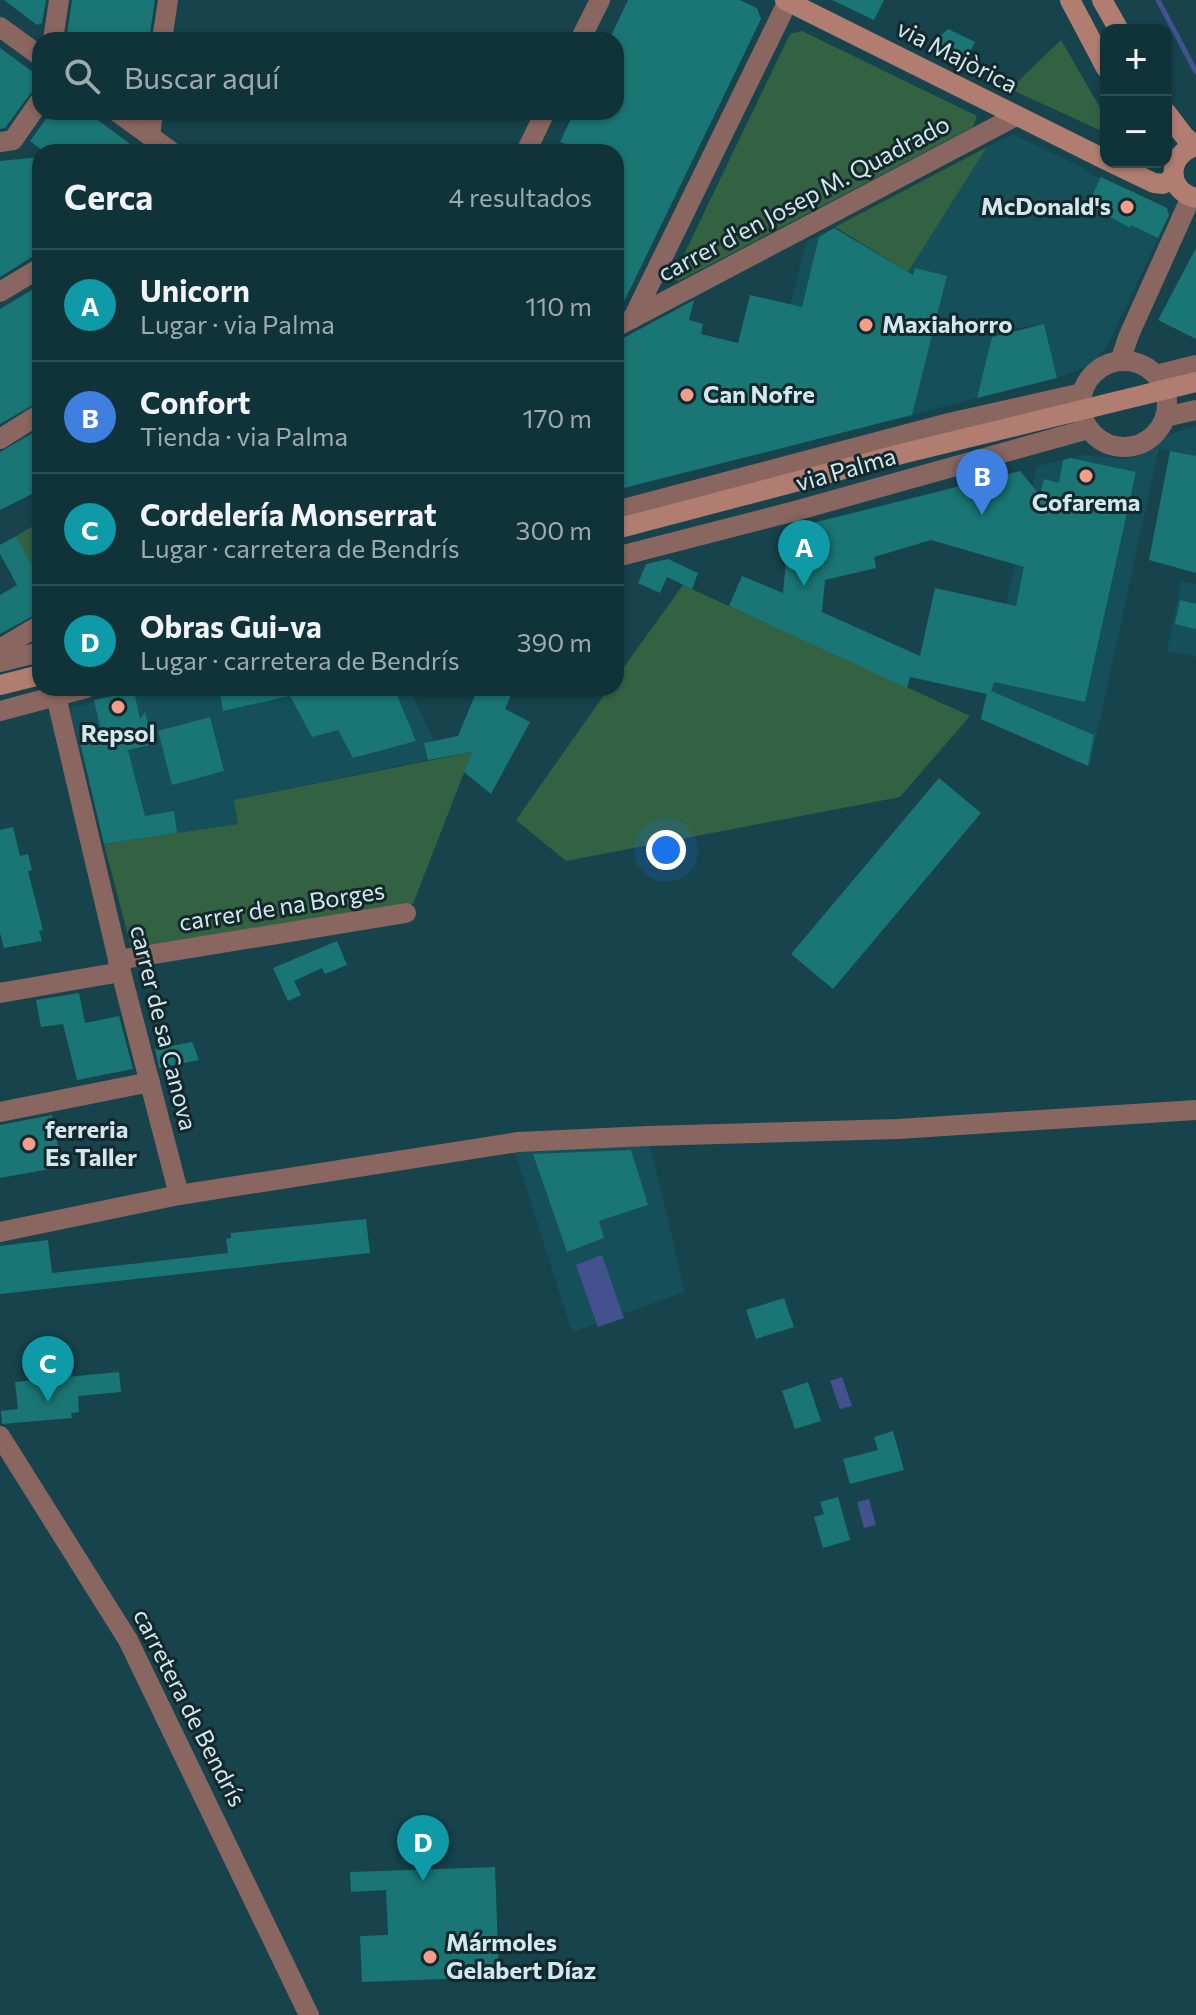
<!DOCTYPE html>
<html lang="es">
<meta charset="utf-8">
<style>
:root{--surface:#103239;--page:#193a41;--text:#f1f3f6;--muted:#9caaae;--line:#304d53;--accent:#ea580c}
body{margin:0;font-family:Commissioner,sans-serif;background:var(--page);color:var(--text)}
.controls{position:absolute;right:24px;top:24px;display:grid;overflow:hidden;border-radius:16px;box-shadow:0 2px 6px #0004}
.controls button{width:72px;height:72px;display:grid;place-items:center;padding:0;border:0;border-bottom:2px solid var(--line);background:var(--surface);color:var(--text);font:40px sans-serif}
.you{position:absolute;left:666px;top:850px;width:28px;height:28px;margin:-20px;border:6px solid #fff;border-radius:50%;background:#1a73e8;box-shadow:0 0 0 12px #1a73e833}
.badge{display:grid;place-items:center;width:52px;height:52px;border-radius:50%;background:var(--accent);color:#fff;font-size:26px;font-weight:700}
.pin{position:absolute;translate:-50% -66px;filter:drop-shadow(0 2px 4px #0008)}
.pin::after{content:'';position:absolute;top:42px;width:28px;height:24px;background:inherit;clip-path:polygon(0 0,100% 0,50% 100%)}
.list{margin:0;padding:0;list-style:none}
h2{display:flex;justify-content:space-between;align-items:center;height:104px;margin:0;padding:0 32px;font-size:34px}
h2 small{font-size:26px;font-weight:400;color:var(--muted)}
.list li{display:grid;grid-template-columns:52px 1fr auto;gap:24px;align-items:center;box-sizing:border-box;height:112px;padding:0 32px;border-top:2px solid var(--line)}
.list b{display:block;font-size:30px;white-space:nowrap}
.list p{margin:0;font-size:26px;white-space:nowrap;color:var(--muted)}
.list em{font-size:26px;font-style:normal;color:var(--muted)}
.icon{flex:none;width:44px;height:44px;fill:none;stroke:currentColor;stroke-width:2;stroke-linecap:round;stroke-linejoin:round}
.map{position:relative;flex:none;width:1196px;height:2015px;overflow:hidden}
.search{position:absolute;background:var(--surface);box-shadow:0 2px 6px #0004;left:32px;top:32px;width:592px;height:88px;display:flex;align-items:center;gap:20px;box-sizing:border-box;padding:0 28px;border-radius:24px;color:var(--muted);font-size:30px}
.panel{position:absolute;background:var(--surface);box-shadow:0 2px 6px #0004;left:32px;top:144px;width:592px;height:552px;border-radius:24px}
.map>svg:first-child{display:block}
</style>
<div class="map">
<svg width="1196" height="2015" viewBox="0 0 1196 2015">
<rect width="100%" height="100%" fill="#16434c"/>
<g fill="#144f5a">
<polygon points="1013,134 1086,169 1091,176 1101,177 1167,208 1169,216 1107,346 1093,365 1057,378 1044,324 1023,327 992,337 977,398 753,456 806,242 834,228 908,272 987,147"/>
<polygon points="1196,426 1196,456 1159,448 1090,766 980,719 1037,466 1083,455 1122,459 1138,456 1171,434"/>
<polygon points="1181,581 1195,584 1196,582 1196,657 1167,651"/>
<polygon points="151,688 218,688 224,711 252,704 248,688 409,688 442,757 235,800 239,824 104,844 70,708"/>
<polygon points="648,1136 685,1292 572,1332 515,1153"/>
</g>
<g fill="#336242">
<polygon points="802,31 977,116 973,127 679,281 675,280 674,275 790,34"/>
<polygon points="1061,40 1106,118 1106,133 1010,89"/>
<polygon points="987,147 908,272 835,227"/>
<polygon points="35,525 40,535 40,581 16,536"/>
<polygon points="683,585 970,716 900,797 566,861 516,820 609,688 616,688 616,678"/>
<polygon points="472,752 413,904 137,952 131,947 104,844 238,824 234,800"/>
</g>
<g fill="#44518f">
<polygon points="602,1255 624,1318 598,1327 576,1265"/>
<polygon points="842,1377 852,1406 840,1409 830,1381"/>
<polygon points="869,1499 876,1525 864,1528 857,1502"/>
</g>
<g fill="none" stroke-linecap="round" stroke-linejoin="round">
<polyline stroke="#44518f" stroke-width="5" points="1158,0 1196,72"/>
</g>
<g fill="#197674" fill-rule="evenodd">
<polygon points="4,0 46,0 42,23 37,25"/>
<polygon points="72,0 155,0 149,40 66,40"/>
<polygon points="628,0 740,0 757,8 761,19 620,310 616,312 616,152 563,152 567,145 560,142 574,112 616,112 616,40 609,40"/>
<polygon points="832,0 884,0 874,20"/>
<polygon points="948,29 975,42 964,65 928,47"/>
<polygon points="0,48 37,75 39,82 5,128 0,129"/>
<polygon points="51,112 87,112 141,152 45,152 30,141"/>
<polygon points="40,157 40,252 0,277 0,161"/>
<polygon points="1101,177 1167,208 1169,215 1158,238 1131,225 1130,228 1088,205"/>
<polygon points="834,228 913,275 915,268 947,276 912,415 616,490 616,342 694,300 689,320 703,324 701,334 738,343 750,295 802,307 819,237"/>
<polygon points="1196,248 1196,339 1158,320"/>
<polygon points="40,285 40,401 0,424 0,309"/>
<polygon points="1044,324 1057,378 977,398 992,337"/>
<polygon points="40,429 40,490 0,510 0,452"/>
<polygon points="1170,451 1196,456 1196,573 1149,560"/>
<path d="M1070,458L1136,472L1085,702L994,682L991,691L1094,735L1088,766L981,719L987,694L910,677L907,688L729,606L742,576L783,593L789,529L1020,471L1040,495L1044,479L1059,483L1063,460ZM931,540L1024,567L1016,606L935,588L920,656L822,612L825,580L876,568L874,557Z"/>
<polygon points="16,536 40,581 40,612 0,634 0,595 17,585 0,554 0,545"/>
<polygon points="668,559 698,573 692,589 667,577 660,593 638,583 646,564"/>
<polygon points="1180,600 1196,604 1196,629 1175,624"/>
<polygon points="219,688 394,688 416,741 353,758 338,730 312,737 290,696 223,711"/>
<polygon points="478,688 514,688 505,709 530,722 491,794 464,772 472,752 428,760 424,743 458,736"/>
<polygon points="134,691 140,719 145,712 153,744 128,750 145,816 174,811 177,833 104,844 79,737 101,731 94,700"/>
<polygon points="210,717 224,771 172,785 158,731"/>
<polygon points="939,778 981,813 833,989 791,954"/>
<polygon points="13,827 20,856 28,854 32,870 28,871 43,930 39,931 42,941 4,948 0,933 0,830"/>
<polygon points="337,941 347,965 325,974 322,968 294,981 301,995 288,1001 273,968"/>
<polygon points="79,993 85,1023 119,1016 133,1069 77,1080 63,1024 41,1027 36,1000"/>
<polygon points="192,1042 199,1060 159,1068 155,1049"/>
<polygon points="52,1115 62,1167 0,1178 0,1125"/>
<polygon points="631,1150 648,1205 599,1221 604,1238 567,1252 533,1154"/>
<polygon points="366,1219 370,1253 0,1294 0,1246 48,1240 52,1273 228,1253 226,1239 231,1238 231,1233"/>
<polygon points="784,1298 794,1327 756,1339 746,1310"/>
<polygon points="119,1372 121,1392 78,1396 79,1412 71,1413 72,1418 2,1424 1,1411 18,1409 15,1382"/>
<polygon points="808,1382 821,1421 795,1429 782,1391"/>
<polygon points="893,1431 904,1470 850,1484 843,1459 878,1450 874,1437"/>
<polygon points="838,1497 850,1540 823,1548 814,1517 824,1514 820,1502"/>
<polygon points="495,1867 499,1977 362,1982 360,1936 388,1935 386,1890 351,1892 350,1872"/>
</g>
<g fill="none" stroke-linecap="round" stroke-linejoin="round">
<g stroke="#89665f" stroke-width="20">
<polyline points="0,27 40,56"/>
<polyline points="53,40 59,0"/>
<polyline points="162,40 168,0"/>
<polyline points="580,40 600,0"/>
<polyline points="117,112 172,152"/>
<polyline points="150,136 153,112"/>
<polyline points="0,142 13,140 40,101"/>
<polyline points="526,152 545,112"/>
<polyline points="0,292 40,268"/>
<polyline points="633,318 788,1"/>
<polyline points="616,327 1016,116"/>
<polyline points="1120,361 1129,335 1191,197"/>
<circle cx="1124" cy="404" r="43"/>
<polyline points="1156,375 1196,365"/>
<polyline points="1165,417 1196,410"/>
<polyline points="0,439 40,414"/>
<polyline points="616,511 949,423 1082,393"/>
<polyline points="616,557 795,511 1088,429"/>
<polyline points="0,649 40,625"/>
<polyline points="0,662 40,652"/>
<polyline points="0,711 86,688"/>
<polyline points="118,960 406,913"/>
<polyline points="0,993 121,972"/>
<polyline points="0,1112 150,1082"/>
<polyline points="179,1195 518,1142 648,1136 898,1129 1196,1110"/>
<polyline points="0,1232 179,1195 121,972 56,696"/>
</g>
<polyline stroke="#89665f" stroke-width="20" points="0,1436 128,1640 309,2015"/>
<g stroke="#b27d71" stroke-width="20">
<polyline points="785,0 1106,160"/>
<polyline points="1070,0 1106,68"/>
<polyline points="1102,0 1119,30"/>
<polyline points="1166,112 1185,137 1196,146"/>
<path d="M1196,146C1167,154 1165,191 1196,198"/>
<polyline points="1110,162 1154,183 1163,184 1173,178"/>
<polyline points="616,529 905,453 1196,382"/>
<polyline points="0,685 40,675"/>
</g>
</g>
<g fill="#f49d8b" stroke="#14272b" stroke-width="3">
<circle cx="1127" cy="207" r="8"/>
<circle cx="866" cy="325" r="8"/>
<circle cx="687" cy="395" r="8"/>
<circle cx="1086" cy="476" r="8"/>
<circle cx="118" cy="707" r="8"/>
<circle cx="29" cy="1144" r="8"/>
<circle cx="430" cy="1957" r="8"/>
</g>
<g text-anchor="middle" stroke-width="6" stroke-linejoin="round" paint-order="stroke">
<g font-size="24" fill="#d1e8ee" stroke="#14272b">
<text transform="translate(957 57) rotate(27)" y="8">via Majòrica</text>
<text transform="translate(804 199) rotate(-28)" y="8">carrer d'en Josep M. Quadrado</text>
<text transform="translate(846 470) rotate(-16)" y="8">via Palma</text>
<text transform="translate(282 907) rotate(-9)" y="8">carrer de na Borges</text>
<text transform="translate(163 1028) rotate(76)" y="8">carrer de sa Canova</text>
<text transform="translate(189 1708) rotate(63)" y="8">carretera de Bendrís</text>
</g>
<g font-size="24" font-weight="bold" fill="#d1e8ee" stroke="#14272b" text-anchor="start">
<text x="1111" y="215" text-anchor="end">McDonald's</text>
<text x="882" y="333">Maxiahorro</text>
<text x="703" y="403">Can Nofre</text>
<text x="1086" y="511" text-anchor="middle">Cofarema</text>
<text x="118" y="742" text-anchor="middle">Repsol</text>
<text x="45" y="1138">ferreria<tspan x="45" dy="28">Es Taller</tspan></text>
<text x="446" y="1951">Mármoles<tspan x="446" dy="28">Gelabert Díaz</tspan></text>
</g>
</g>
</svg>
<div class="controls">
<button>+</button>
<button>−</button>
</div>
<div class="you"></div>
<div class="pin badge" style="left:804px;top:586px;background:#0f9aa8">A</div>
<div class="pin badge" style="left:982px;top:515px;background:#3f7fe0">B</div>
<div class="pin badge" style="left:48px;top:1402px;background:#0f9aa8">C</div>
<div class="pin badge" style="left:423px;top:1881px;background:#0f9aa8">D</div>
<div class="search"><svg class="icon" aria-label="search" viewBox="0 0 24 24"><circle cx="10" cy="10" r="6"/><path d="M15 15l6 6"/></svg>Buscar aquí</div>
<section class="panel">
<h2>Cerca<small>4 resultados</small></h2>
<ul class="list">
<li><span class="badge" style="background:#0f9aa8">A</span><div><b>Unicorn</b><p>Lugar · via Palma</p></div><em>110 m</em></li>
<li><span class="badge" style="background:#3f7fe0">B</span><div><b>Confort</b><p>Tienda · via Palma</p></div><em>170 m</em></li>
<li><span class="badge" style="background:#0f9aa8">C</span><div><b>Cordelería Monserrat</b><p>Lugar · carretera de Bendrís</p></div><em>300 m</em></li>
<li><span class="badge" style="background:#0f9aa8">D</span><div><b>Obras Gui-va</b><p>Lugar · carretera de Bendrís</p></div><em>390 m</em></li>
</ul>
</section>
</div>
